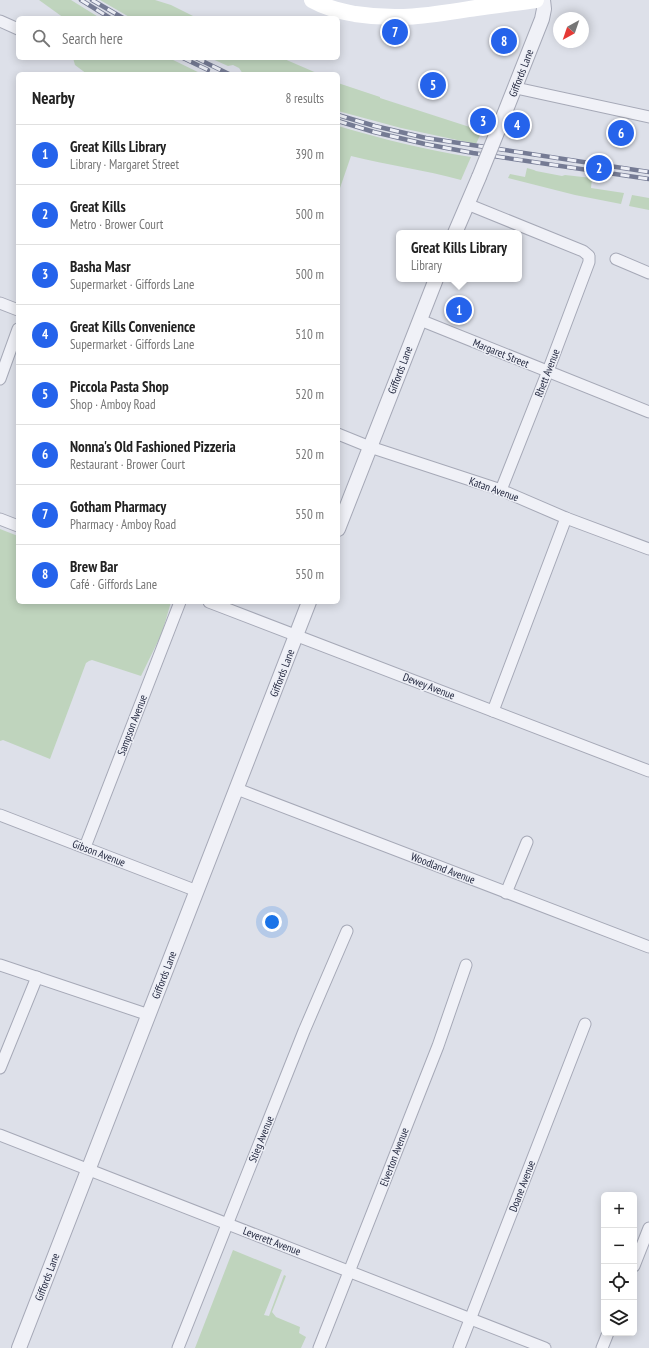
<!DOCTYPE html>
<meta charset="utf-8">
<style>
:root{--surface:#fff;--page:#f2f2f2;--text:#222;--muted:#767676;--line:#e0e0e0;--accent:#2563eb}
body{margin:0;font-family:"PT Sans Narrow",sans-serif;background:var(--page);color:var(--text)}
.controls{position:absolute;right:12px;bottom:12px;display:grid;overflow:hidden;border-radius:6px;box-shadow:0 2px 10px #0003}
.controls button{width:36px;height:36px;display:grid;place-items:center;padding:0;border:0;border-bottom:1px solid var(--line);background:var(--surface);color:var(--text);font:20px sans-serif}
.compass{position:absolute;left:553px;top:12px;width:36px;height:36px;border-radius:50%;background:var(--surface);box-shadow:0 2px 10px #0003;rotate:220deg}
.you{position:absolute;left:272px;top:922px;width:14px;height:14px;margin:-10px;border:3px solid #fff;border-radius:50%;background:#1a73e8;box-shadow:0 0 0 6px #1a73e833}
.badge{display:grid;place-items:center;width:26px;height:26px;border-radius:50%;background:var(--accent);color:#fff;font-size:13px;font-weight:700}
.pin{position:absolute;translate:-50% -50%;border:2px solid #fff;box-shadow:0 1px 4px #0006}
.popup{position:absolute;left:396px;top:230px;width:126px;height:52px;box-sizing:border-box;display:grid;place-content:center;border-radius:6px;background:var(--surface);filter:drop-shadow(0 1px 3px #0005);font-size:13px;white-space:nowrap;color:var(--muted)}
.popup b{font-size:15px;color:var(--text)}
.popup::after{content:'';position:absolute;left:50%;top:100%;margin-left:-8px;border:8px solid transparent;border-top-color:var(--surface)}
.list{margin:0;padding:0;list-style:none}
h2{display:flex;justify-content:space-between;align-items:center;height:52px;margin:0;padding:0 16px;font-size:17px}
h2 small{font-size:13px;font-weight:400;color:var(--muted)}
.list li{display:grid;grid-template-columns:26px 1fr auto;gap:12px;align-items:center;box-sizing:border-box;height:60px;padding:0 16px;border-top:1px solid var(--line)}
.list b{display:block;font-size:15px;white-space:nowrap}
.list p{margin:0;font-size:13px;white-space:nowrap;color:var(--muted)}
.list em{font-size:13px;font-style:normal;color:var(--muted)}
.icon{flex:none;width:22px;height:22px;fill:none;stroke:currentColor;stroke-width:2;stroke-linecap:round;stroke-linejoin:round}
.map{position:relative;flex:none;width:649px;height:1348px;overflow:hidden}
.search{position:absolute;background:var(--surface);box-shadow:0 2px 10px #0003;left:16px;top:16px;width:324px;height:44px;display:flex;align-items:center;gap:10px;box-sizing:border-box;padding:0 14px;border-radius:6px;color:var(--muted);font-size:15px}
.panel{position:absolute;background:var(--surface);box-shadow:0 2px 10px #0003;left:16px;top:72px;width:324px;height:532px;border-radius:6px}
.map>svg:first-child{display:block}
</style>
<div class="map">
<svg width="649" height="1348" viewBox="0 0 649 1348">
<rect width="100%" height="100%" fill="#dde0e9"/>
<g fill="#bfd4bd">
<polygon points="39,0 71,0 100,18 64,18"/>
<polygon points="100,0 155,0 171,5 197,18 131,18"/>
<polygon points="73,58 169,58 202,74 87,74 75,65"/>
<polygon points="210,58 282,58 319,74 243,74 239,68 233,65 228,66"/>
<polygon points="338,83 380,97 380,98 482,131 476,144 401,128 338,111"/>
<path d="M338,126C382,139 426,150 471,157L461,180C425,170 388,165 351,156L340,188L338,187Z"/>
<polygon points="527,168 534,170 536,171 562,176 565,175 592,178 591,188 624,193 621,204 575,195 508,178 510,174 525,177"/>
<polygon points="632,195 649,198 649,210 629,206"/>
<polygon points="0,529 18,536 18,602 171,602 162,633 141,676 92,660 89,661 86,663 50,759 3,740 0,741"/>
<polygon points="233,1250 282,1270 264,1315 269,1316 284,1275 286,1276 272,1312 276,1317 300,1327 299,1333 306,1337 301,1348 195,1348"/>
</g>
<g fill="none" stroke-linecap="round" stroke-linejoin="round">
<defs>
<g id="minor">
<polyline points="0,21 18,29"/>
<polyline points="516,88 649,117"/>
<polyline points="467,204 583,251 589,256 589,262 548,371 501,490"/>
<polyline points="616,259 649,273"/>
<polyline points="0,303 18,310"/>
<polyline points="420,320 649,412"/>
<polyline points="0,379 18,329"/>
<polyline points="338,434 370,447 501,490 566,518 649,549"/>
<polyline points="0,519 18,526"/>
<polyline points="209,602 649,771"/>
<polyline points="493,711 566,518"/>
<polyline points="237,789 649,947"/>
<polyline points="0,815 197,891"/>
<polyline points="85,847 180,602"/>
<polyline points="506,893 527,842"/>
<polyline points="0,965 149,1015"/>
<polyline points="0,1068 37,977"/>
<polyline points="0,1135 545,1348"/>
<polyline points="634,1266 649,1228"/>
<polyline points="178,1348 304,1031 347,931"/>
<polyline points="319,1348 438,1046 466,965"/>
<polyline points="459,1348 585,1024"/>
<polyline points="602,1348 608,1333"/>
</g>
<g id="tertiary">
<polyline points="498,130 542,19 544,9 543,0"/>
<polyline points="455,233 479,177"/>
<polyline points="338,529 436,279"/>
<polyline points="19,1348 309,602"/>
</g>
</defs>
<use href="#minor" stroke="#a6a9b7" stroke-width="13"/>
<use href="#tertiary" stroke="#a6a9b7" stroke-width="16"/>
<use href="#minor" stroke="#f0f1f7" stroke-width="11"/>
<use href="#tertiary" stroke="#f0f1f7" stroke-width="14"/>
<path stroke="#fff" stroke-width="16" d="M312,0C326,8 339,11 355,14C400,21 432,15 476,8C496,5 516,3 536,0"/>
<defs>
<g id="rail">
<polyline points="81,0 110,18"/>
<polyline points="92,0 123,18"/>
<polyline points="183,58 208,70"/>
<polyline points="196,58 229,74"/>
<polyline points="338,115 375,126 426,138 649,172"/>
<polyline points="338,121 374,132 425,144 473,153 649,179"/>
</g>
</defs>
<use href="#rail" stroke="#757b94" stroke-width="4.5"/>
<use href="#rail" stroke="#edeff6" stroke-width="3" stroke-dasharray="9" stroke-linecap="butt"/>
<defs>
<polyline id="tertiary-bridge" points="479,177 498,130"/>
</defs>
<use href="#tertiary-bridge" stroke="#a6a9b7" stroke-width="16" stroke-linecap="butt"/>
<use href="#tertiary-bridge" stroke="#f0f1f7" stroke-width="14"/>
</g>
<g text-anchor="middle" stroke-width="3" stroke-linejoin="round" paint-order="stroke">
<g font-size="11" fill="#252a41" stroke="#edeff6">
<text transform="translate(521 73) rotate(-69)" y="4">Giffords Lane</text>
<text transform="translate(501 353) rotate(22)" y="4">Margaret Street</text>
<text transform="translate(400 370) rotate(-69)" y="4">Giffords Lane</text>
<text transform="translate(547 373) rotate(-69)" y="4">Rhett Avenue</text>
<text transform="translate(494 489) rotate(20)" y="4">Katan Avenue</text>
<text transform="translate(282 673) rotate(-69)" y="4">Giffords Lane</text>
<text transform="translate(429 686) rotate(21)" y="4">Dewey Avenue</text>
<text transform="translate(132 725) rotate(-69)" y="4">Sampson Avenue</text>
<text transform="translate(99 853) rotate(21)" y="4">Gibson Avenue</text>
<text transform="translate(443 868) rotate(21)" y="4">Woodland Avenue</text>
<text transform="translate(164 975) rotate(-69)" y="4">Giffords Lane</text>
<text transform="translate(261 1139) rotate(-68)" y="4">Stieg Avenue</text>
<text transform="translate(394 1157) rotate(-69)" y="4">Elverton Avenue</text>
<text transform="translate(522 1186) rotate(-69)" y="4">Doane Avenue</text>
<text transform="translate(272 1241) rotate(21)" y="4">Leverett Avenue</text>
<text transform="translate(47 1277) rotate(-69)" y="4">Giffords Lane</text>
</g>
</g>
</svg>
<div class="controls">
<button>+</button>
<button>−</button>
<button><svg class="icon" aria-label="locate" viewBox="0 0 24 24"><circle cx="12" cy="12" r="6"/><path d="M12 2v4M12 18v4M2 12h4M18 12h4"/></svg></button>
<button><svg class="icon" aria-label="layers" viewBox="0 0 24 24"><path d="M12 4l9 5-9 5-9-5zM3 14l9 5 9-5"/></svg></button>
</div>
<svg class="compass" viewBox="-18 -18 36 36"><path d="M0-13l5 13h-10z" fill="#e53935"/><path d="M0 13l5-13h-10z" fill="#767676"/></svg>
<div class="you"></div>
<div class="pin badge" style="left:459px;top:310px">1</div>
<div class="popup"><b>Great Kills Library</b>Library</div>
<div class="pin badge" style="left:599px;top:168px">2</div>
<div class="pin badge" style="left:483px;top:121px">3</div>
<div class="pin badge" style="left:517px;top:125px">4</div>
<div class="pin badge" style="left:433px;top:85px">5</div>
<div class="pin badge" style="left:621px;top:133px">6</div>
<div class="pin badge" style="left:395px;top:32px">7</div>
<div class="pin badge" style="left:504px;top:41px">8</div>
<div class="search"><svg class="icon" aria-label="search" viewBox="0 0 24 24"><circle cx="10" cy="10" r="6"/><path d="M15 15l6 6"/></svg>Search here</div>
<section class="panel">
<h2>Nearby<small>8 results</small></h2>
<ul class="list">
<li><span class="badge">1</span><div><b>Great Kills Library</b><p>Library · Margaret Street</p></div><em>390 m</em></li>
<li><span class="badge">2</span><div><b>Great Kills</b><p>Metro · Brower Court</p></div><em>500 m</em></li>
<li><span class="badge">3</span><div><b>Basha Masr</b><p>Supermarket · Giffords Lane</p></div><em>500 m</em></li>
<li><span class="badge">4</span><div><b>Great Kills Convenience</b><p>Supermarket · Giffords Lane</p></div><em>510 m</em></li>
<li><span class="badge">5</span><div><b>Piccola Pasta Shop</b><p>Shop · Amboy Road</p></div><em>520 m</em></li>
<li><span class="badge">6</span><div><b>Nonna's Old Fashioned Pizzeria</b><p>Restaurant · Brower Court</p></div><em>520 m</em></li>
<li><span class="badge">7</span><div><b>Gotham Pharmacy</b><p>Pharmacy · Amboy Road</p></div><em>550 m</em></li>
<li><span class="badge">8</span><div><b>Brew Bar</b><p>Café · Giffords Lane</p></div><em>550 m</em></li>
</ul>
</section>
</div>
